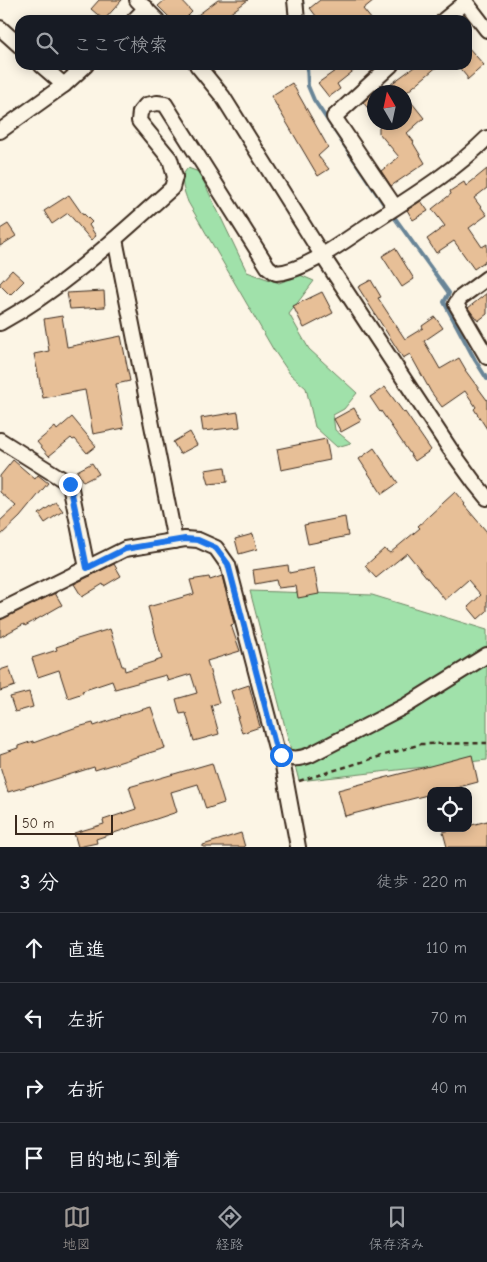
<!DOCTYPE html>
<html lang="ja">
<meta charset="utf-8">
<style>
:root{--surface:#171b24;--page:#20242c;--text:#f1f3f6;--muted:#9ea1a6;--line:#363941;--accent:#9f9995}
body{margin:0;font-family:"Comic Neue","Klee One",sans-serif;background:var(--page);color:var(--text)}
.controls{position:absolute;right:15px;bottom:15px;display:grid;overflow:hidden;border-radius:10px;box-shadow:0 2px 12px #0003}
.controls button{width:45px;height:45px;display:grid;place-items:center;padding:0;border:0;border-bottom:1px solid var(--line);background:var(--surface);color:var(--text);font:25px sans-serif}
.compass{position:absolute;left:367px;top:85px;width:45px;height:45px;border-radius:50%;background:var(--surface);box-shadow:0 2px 12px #0003;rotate:351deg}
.scale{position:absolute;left:15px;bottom:12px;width:98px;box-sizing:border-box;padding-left:5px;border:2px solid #3b2a1e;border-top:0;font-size:14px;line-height:18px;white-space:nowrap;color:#3b2a1e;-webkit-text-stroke:4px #fcf5e5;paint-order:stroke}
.stop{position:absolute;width:15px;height:15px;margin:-11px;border:4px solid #1a73e8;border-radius:50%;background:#fff}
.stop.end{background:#1a73e8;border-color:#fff;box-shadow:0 1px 5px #0008}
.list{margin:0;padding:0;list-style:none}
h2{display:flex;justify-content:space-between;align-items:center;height:65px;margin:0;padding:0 20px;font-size:21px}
h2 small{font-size:16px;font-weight:400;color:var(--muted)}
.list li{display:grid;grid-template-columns:32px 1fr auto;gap:15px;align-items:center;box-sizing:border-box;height:70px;padding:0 20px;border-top:1px solid var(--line)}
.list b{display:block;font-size:19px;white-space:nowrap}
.list em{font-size:16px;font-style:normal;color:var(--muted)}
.icon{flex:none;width:28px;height:28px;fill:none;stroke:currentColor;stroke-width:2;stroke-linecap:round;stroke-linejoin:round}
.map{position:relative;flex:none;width:487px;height:847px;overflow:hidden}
.search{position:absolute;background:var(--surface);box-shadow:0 2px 12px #0003;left:15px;right:15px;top:15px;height:55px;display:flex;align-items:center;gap:12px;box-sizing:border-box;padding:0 18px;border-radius:15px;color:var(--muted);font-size:19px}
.sheet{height:345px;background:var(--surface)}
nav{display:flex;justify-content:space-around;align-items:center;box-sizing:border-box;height:70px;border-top:1px solid var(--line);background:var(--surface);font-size:14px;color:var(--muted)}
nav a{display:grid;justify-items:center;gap:2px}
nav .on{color:var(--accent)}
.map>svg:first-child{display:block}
</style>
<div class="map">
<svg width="487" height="847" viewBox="0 0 487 847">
<rect width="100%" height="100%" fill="#fcf5e5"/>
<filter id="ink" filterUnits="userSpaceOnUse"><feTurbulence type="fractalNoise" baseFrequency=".02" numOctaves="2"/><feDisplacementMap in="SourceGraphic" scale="10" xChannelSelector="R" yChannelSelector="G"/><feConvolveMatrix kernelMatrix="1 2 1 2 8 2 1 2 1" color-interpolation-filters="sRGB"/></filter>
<g filter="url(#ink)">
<g fill="#a0e1aa" stroke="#6e8664">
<path d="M188,168L199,172L247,272L279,283L300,275L314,281L289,314L309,349L357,393L344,409L333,415L335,430L351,443L337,447L315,427L306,388L290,374L273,349L188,202C184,190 178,178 188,168Z"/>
<polygon points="250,591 372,595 487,630 487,760 299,781"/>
</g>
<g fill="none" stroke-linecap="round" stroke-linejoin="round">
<g stroke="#698597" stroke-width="4">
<polyline points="302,0 303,10"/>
<polyline points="307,65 308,86 314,100 387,209"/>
<polyline points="392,214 449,293 444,302 475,360 487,379"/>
</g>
</g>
<g fill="#e7bf97" stroke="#3b2a1e">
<polygon points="99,0 122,0 104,20 91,9"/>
<polygon points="165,0 181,0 192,12 184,20 172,20 158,6"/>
<polygon points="218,0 248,0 221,20 191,20"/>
<polygon points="320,0 374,0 363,9 372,20 319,20 310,8"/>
<polygon points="467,46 484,65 467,80 467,77 457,65 467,65"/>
<polygon points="331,65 361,65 337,84 340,89 329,97 318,83 335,71"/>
<polygon points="417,65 439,65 407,92 380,92"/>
<polygon points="292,83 328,147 318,156 329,169 318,176 271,96"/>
<polygon points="374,92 374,116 363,102"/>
<polygon points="404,93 424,118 407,133 414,142 413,143 425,163 391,186 381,171 399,157 379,133 379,128 386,122 404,122"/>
<polygon points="487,169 487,188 474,198 487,215 469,228 482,247 487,244 487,260 474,269 454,241 436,253 427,239 445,226 432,209 451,194 450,191 464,182 466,186"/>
<polygon points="69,195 83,215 84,214 92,222 89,225 96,236 91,240 68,213 52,224 44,211"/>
<polygon points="421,201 428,211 413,220 407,210"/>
<polygon points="8,224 16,236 0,246 0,229"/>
<polygon points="395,248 414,279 402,287 382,256"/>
<polygon points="12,270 24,281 10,295 0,285 0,283"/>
<polygon points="371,280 381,297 378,298 405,339 423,328 422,326 435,317 443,328 424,341 440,369 459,358 466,370 465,370 487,400 487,429 474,409 476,407 465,391 442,407 431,392 410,354 403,358 358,287"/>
<polygon points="104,291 105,307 70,309 67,293"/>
<polygon points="322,292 333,313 304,328 293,306"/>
<polygon points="487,293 487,314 478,321 468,308"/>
<polygon points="62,316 67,347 121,336 130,381 116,384 124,428 93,434 85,390 43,398 34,354 49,351 44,319"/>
<polygon points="385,387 404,413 405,412 431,450 415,461 381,411 380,412 370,397"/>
<polygon points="354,408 361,421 341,432 334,419"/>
<polygon points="238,412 240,427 203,431 201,418"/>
<polygon points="72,417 96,446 87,453 75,439 73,440 71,438 49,456 37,442 55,427 57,430"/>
<polygon points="190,432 197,445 180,454 173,442"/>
<polygon points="326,439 330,460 281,470 277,449"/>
<polygon points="374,448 398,483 382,494 359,459"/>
<polygon points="13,460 35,479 38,475 48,483 20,517 0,536 0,521 16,506 0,492 0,476"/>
<polygon points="92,463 99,474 83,482 77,471"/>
<polygon points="225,467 227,482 209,484 205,470"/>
<polygon points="455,492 465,504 464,505 487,532 487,611 478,619 468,607 481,595 468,580 445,600 407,553 376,578 365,566 384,549 390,553 420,528 418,526"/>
<polygon points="56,502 63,511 45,523 39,514"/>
<polygon points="345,517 348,536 308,544 304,525"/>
<polygon points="253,534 257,549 239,554 235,539"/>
<polygon points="114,564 121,576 104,586 103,584 82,597 74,584"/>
<polygon points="288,565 289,573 314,568 319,594 298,598 296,586 278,588 276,580 255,584 253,570"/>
<polygon points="222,576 234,624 231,625 240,651 207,661 219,703 211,705 219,734 194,741 186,713 180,714 176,699 197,693 191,674 168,681 166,675 115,689 112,681 82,691 83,693 68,698 59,670 38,677 32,658 57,650 56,647 74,641 74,640 110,629 122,666 124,666 125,671 162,659 148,607 194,594 190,580 209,577 210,580"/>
<polygon points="55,593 62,605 25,626 24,624 0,637 0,620"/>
<polygon points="9,667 15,686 0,691 0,670"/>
<polygon points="249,685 260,727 242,733 237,717 239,717 231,691"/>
<polygon points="29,692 33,707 15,712 10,697"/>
<polygon points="151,707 165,748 95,770 94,767 33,786 32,785 8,792 0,766 0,754 18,748 18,746 33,741 33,743 74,728 93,723 94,726 120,717 119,716"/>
<polygon points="472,755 478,782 444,791 431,791 431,794 345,816 338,790"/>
<polygon points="212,763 224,803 206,809 198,784 171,792 177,812 96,839 97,843 78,847 74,833 104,824 103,820 136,809 129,787"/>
<polygon points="487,821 487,847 447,847 443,832 458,828 468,828 468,826"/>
<polygon points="241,833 245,847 203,847 203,845"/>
</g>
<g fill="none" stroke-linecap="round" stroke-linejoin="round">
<defs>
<g id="minor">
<polyline points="137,0 157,20"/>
<polyline points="295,0 297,20"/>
<polyline points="464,0 487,30"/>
<polyline points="134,20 146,8"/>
<polyline points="444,20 466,2"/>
<polyline points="0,28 20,46"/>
<polyline points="41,65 64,85"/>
<polyline points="197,65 223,97 322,255 450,449 474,482 487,498"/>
<polyline points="391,65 334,117 395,207"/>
<polyline points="0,131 64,85 86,65"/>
<polyline points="115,239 175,541"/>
<polyline points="487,278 460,298 456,304 487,357"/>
<path d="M0,323C65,287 117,237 172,188L175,177L170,159L139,121L140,112L146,105L157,103L165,104L268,267L276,273C306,271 345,240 370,224C411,197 453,172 487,138"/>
<polyline points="0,440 70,484 87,568"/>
<polyline points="0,611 125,549 185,539 198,540 216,548 228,565 276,748 281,755 298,847"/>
<path d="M281,755C292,760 299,759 310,755L407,705L487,655"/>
</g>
</defs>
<use href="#minor" stroke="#3b2a1e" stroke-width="18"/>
<polyline stroke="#3b2a1e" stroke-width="2.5" stroke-dasharray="5 4" stroke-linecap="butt" points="299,781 421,744 487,743"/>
<use href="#minor" stroke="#fcf5e5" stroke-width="14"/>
</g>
</g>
<g fill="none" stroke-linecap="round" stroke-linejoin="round" filter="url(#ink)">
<polyline stroke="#1a73e8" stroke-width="6" points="70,484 87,568 125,549 185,539 198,540 216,548 228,564 276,748 281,755"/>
</g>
</svg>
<div class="controls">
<button><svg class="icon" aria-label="locate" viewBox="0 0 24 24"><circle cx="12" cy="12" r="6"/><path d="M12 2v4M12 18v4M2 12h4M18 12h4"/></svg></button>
</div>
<svg class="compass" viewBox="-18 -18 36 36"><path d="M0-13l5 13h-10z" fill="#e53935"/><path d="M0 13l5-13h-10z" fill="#9ea1a6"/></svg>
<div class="scale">50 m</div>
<div class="stop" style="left:281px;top:755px"></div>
<div class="stop end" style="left:70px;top:484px"></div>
<div class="search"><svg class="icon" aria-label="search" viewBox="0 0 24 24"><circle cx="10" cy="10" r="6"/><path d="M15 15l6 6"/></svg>ここで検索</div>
</div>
<section class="sheet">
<h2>3 分<small>徒歩 · 220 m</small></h2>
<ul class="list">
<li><svg class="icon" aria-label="ahead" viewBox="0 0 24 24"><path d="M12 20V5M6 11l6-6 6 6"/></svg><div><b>直進</b></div><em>110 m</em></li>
<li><svg class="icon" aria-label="left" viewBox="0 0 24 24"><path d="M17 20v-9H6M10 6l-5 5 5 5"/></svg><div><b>左折</b></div><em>70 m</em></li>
<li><svg class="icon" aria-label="right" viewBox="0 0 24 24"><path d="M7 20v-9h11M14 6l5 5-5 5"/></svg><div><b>右折</b></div><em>40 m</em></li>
<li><svg class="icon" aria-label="arrive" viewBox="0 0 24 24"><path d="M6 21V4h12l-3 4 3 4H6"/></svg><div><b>目的地に到着</b></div></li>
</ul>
</section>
<nav>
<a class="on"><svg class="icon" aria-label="map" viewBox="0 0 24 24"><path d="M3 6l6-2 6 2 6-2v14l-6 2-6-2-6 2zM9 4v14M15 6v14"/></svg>地図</a>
<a><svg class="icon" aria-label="directions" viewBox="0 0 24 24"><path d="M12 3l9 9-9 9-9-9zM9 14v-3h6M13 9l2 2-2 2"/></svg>経路</a>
<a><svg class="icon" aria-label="saved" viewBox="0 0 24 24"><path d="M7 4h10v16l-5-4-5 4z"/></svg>保存済み</a>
</nav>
